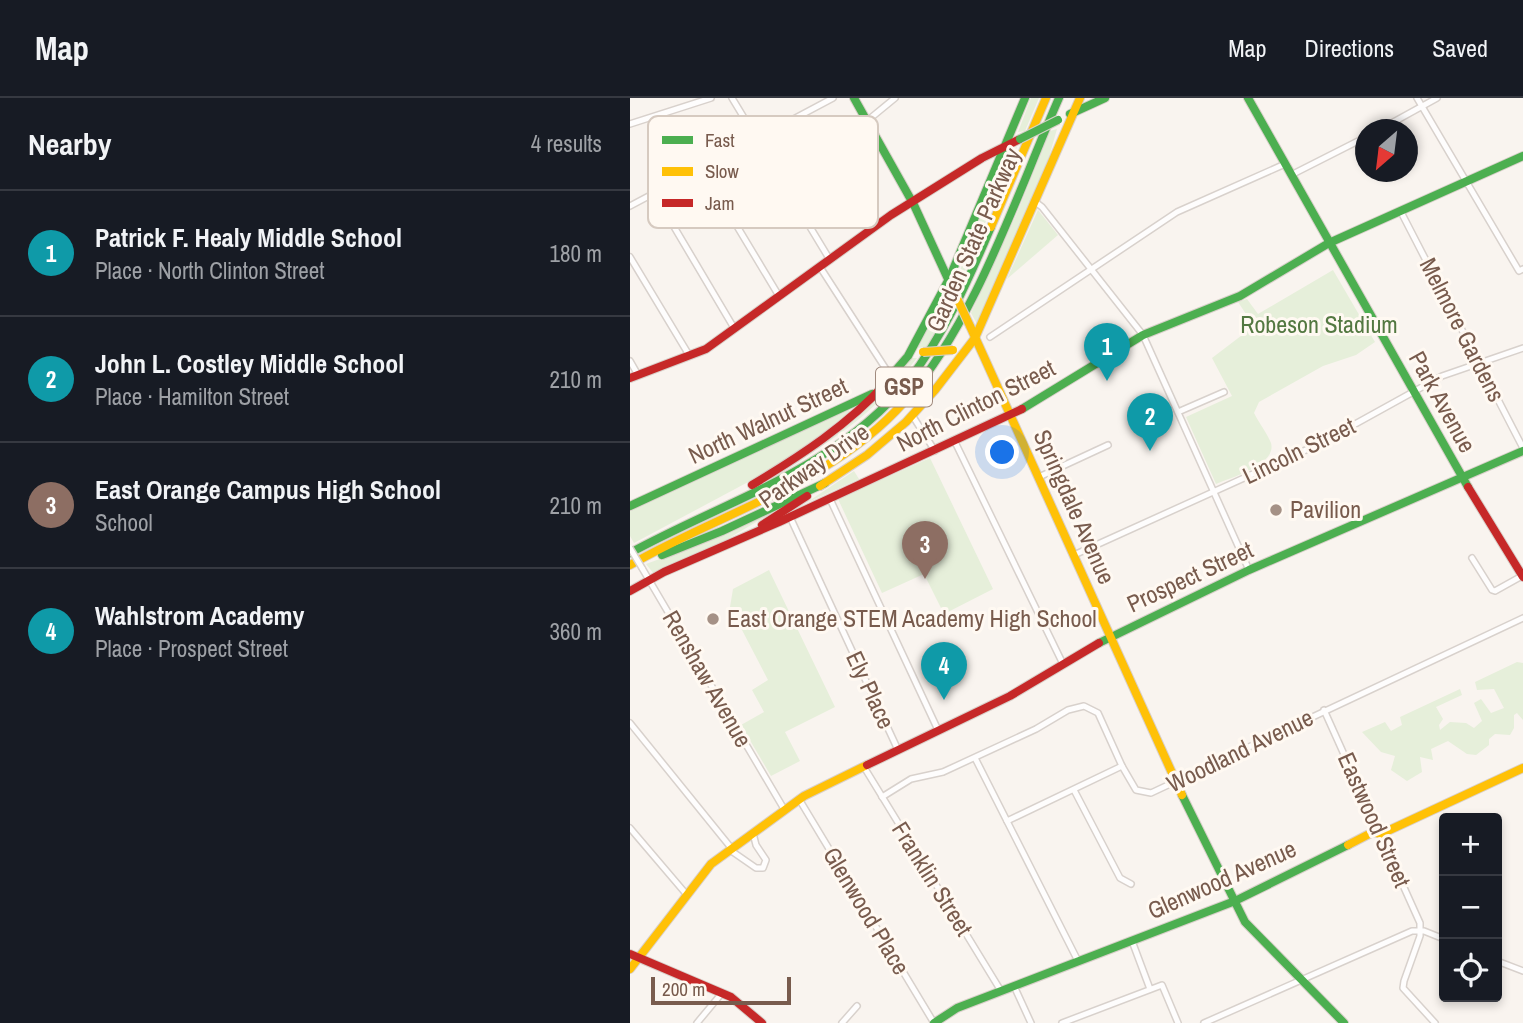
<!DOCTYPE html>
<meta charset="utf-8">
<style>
:root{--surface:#171b24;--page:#242831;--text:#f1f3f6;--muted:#9ea1a6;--line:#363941;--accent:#7c3aed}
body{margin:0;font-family:"Archivo Narrow",sans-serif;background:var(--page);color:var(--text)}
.controls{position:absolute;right:21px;bottom:21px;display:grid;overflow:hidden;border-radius:7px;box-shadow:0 4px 10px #0003}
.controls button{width:63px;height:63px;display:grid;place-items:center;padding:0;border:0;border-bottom:2px solid var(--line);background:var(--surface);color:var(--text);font:35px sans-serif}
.compass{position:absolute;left:725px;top:21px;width:63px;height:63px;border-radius:50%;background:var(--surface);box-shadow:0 4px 10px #0003;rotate:208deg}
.scale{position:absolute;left:21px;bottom:18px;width:140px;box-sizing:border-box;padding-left:7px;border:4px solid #785b4d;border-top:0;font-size:19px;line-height:24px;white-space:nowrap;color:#785b4d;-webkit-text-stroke:5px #fff9f2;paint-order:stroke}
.you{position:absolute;left:373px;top:355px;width:24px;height:24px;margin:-18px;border:5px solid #fff;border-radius:50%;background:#1a73e8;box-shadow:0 0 0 10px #1a73e833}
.badge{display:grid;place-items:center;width:46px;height:46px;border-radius:50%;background:var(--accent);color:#fff;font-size:23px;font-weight:700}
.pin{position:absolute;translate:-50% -58px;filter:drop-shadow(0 2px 4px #0008)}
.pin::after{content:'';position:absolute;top:37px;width:24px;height:21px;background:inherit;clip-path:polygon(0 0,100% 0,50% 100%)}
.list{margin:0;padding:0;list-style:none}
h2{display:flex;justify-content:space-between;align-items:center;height:91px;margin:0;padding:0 28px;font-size:30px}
h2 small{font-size:23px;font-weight:400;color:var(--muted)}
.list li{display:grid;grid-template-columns:46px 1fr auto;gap:21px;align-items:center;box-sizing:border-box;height:126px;padding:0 28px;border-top:2px solid var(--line)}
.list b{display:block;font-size:26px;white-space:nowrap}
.list p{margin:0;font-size:23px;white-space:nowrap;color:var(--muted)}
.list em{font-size:23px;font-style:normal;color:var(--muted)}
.icon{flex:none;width:38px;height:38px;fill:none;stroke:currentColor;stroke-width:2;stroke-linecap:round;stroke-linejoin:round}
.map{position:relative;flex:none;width:893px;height:925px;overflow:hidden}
header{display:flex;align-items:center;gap:42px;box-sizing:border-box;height:98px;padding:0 35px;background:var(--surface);border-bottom:2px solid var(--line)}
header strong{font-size:33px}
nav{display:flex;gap:38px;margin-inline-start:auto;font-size:24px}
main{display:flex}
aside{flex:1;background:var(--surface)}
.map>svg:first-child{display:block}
</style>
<header>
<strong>Map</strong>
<nav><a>Map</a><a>Directions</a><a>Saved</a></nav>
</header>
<main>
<aside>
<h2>Nearby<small>4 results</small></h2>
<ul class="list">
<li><span class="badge" style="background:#0f9aa8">1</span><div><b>Patrick F. Healy Middle School</b><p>Place · North Clinton Street</p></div><em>180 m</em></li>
<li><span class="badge" style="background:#0f9aa8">2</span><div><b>John L. Costley Middle School</b><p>Place · Hamilton Street</p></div><em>210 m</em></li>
<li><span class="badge" style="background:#8d6e63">3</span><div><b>East Orange Campus High School</b><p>School</p></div><em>210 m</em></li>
<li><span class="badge" style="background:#0f9aa8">4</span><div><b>Wahlstrom Academy</b><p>Place · Prospect Street</p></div><em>360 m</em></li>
</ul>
</aside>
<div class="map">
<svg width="893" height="925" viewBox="0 0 893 925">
<rect width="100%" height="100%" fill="#f9f4ef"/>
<g fill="#e6efda">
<polygon points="401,0 409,0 395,33 388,34"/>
<polygon points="427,31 419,59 386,139 347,226 341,215 387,115 420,33"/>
<polygon points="387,49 329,187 326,182 335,160 335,154 375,55"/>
<polygon points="408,112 428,137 377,181"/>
<path d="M703,172L745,244L726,257L693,268L629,304L624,315C629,325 637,335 641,345C647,367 602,379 586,386L556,319L602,298L582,260L624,228L608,204L617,201L628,216Z"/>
<polygon points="317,195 323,206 297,249 287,250 314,197"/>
<path d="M281,260H287C245,314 210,339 151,373L260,286Z"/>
<polygon points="218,312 221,315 137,374 4,445 0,438 0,413"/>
<polygon points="300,360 363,491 314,516 294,476 252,495 208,401"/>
<polygon points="224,373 229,381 176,405"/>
<polygon points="159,405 94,443 24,476 16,466 84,441"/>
<polygon points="139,472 205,609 155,634 170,663 141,678 111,627 134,614 122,592 138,582 100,509 103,491"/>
<polygon points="887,564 893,565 893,622 887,615 884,617 884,630 880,637 865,636 859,641 859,647 846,657 837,656 818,643 801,651 803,662 790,659 792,674 777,683 761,672 765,658 751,654 732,634 755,624 761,633 772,627 770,619 830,591 832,597 806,609 813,621 809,627 810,632 820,624 836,625 844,630 852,623 844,605 851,601 861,615 874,610 864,591 847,592 845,584"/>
</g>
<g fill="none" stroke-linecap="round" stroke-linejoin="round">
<defs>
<g id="street">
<polyline points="102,0 200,162"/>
<polyline points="787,0 889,173 893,171"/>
<polyline points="237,23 265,0"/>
<polyline points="0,26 81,0"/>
<polyline points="749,32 807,0"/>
<polyline points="72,70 149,198"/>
<polyline points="661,77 736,39"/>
<polyline points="24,95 104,230"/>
<polyline points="404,103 412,109 513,237 619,472"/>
<polyline points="0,108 203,0"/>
<polyline points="771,114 893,350"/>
<polyline points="0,159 59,257"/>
<polyline points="190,169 261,279"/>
<polyline points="360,239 547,114 655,66"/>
<polyline points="0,263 8,277"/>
<polyline points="548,314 594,294"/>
<polyline points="282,317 305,353"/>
<polyline points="325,344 433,566"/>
<polyline points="409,379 478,347"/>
<polyline points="200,401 308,632"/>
<polyline points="160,419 268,652"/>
<polyline points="444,457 689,346 812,278 893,250"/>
<polyline points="842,460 862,492 865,493 892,478"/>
<polyline points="12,470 154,711"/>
<polyline points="694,612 790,825 790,838 774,883 773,890 805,925"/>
<polyline points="0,625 102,751"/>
<polyline points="345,660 448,863"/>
<polyline points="234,669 371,893"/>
<polyline points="444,692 490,780 501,786"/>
<polyline points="252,699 281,681 313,674 406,631 438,612 454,608 468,615 492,668 506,692 521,695 893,520"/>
<polyline points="169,701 304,925"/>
<polyline points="377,723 492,668"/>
<polyline points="0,730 57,797"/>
<polyline points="100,752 126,770 133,770 136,762 126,747 123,735"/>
<polyline points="502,843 520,891"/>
<polyline points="867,863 893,873"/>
<polyline points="384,888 401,925"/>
<polyline points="67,925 92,895"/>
<polyline points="212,925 227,908"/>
<polyline points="432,925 532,887 548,925"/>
<polyline points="574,925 782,833 794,833 814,841"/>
</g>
<g id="fast">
<polyline points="224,0 284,107 324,194"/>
<polyline points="618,0 838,389"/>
<polyline points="440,16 475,0"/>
<polyline points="252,288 278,258 319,181 395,0"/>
<path d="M275,303C346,223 386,98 429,0"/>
<polyline points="392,311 513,237 610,198 699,145 893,58"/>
<polyline points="0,408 242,296"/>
<path d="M0,455C95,403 207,371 278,283C314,237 338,183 361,129"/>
<polyline points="32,457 92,433 195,385"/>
<polyline points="469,545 619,472 893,353"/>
<polyline points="552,697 615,824 714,925"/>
<polyline points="304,925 327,910 605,803 718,747"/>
</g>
<g id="slow">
<polyline points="361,129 416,0"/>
<polyline points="340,228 552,697"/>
<polyline points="190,388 237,357 276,324 305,292 345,240 450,0"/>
<path d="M0,467C92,414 203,385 275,303"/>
<polyline points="718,747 743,734 751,736 893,670"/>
<polyline points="0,871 81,766 174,698 237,667"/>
</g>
<g id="jam">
<polyline points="0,280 76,251 261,117 352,60 390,41"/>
<path d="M122,387C170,358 218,327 256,285"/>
<polyline points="838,389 893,479"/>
<polyline points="132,427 177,398"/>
<polyline points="0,493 34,474 149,424 392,311"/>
<polyline points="237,667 380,598 469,545"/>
<polyline points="0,856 101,899 132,925"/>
</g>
</defs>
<use href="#street" stroke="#d8d1cc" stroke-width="8"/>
<use href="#fast" stroke="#d9d0ca" stroke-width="10"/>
<use href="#slow" stroke="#d9d0ca" stroke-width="10"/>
<use href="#jam" stroke="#d9d0ca" stroke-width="10"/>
<use href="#street" stroke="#fefdfd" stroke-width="5"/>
<use href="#fast" stroke="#4caf50" stroke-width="8"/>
<use href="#slow" stroke="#ffc107" stroke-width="8"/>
<use href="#jam" stroke="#c62828" stroke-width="8"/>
<defs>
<polyline id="street-bridge" points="0,450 12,470"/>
<polyline id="fast-bridge" points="390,41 428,22"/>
<g id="slow-bridge">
<polyline points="324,194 340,228"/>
<polyline points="293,254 323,252"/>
</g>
</defs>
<use href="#street-bridge" stroke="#d8d1cc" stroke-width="8" stroke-linecap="butt"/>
<use href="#fast-bridge" stroke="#d9d0ca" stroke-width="10" stroke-linecap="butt"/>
<use href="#slow-bridge" stroke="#d9d0ca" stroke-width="10" stroke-linecap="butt"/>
<use href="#street-bridge" stroke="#fefdfd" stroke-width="5"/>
<use href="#fast-bridge" stroke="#4caf50" stroke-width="8"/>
<use href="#slow-bridge" stroke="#ffc107" stroke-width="8"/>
</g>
<g fill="#a59186" stroke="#fff9f2" stroke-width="2.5">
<circle cx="646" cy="412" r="7"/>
<circle cx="83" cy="521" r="7"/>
</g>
<g text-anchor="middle" stroke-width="6" stroke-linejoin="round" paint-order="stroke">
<rect fill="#fff9f2" stroke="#a08a7e" stroke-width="2" x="246" y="269.5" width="56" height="39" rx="5"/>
<g font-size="23" font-weight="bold" fill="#785b4d">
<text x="274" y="297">GSP</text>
</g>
<g font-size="24" fill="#785b4d" stroke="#fff9f2">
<text transform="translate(344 142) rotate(-66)" y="8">Garden State Parkway</text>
<text transform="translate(832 232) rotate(63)" y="8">Melmore Gardens</text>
<text transform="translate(812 304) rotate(61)" y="8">Park Avenue</text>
<text transform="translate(346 308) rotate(-27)" y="8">North Clinton Street</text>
<text transform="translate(138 323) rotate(-25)" y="8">North Walnut Street</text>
<text transform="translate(669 353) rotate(-26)" y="8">Lincoln Street</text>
<text transform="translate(184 368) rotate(-35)" y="8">Parkway Drive</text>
<text transform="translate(444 409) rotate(66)" y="8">Springdale Avenue</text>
<text transform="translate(560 479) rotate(-25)" y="8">Prospect Street</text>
<text transform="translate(77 581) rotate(60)" y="8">Renshaw Avenue</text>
<text transform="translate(240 592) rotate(65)" y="8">Ely Place</text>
<text transform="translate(610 653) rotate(-26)" y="8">Woodland Avenue</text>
<text transform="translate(744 722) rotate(66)" y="8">Eastwood Street</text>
<text transform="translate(302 781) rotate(58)" y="8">Franklin Street</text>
<text transform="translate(592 782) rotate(-24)" y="8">Glenwood Avenue</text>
<text transform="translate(236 813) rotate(59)" y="8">Glenwood Place</text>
</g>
<g font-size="24" fill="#537841" stroke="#fff9f2">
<text x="689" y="235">Robeson Stadium</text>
</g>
<g font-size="24" fill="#785b4d" stroke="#fff9f2" text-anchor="start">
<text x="660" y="420">Pavilion</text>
<text x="97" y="529">East Orange STEM Academy High School</text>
</g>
</g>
<rect x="18" y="18" width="230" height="112" rx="10" fill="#fff9f2" stroke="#d6cac0" stroke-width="2"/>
<rect x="32" y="38" width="31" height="8" fill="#4caf50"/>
<rect x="32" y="69" width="31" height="9" fill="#ffc107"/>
<rect x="32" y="101" width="31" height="8" fill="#c62828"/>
<g font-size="19" fill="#785b4d">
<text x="75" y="49">Fast</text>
<text x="75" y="80">Slow</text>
<text x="75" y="112">Jam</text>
</g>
</svg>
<div class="controls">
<button>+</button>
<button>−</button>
<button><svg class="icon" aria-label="locate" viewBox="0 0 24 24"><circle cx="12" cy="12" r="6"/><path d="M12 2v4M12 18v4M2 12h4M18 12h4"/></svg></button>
</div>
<svg class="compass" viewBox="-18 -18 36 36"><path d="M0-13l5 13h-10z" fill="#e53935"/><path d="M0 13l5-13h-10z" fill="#9ea1a6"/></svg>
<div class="scale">200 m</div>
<div class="you"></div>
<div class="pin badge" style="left:477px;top:283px;background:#0f9aa8">1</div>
<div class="pin badge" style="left:520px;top:353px;background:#0f9aa8">2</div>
<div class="pin badge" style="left:295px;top:481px;background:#8d6e63">3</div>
<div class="pin badge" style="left:314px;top:602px;background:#0f9aa8">4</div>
</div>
</main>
